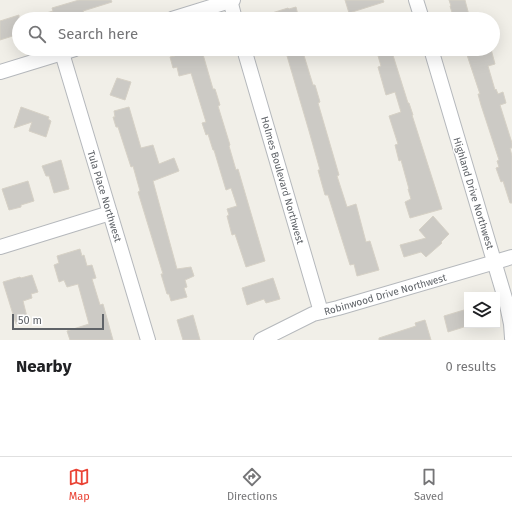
<!DOCTYPE html>
<style>
:root{--surface:#fff;--page:#f2f2f2;--text:#202124;--muted:#757577;--line:#e0e0e0;--accent:#ea4335}
body{margin:0;font-family:"Fira Sans",sans-serif;background:var(--page);color:var(--text)}
.controls{position:absolute;right:12px;bottom:12px;display:grid;overflow:hidden;border-radius:0px;box-shadow:0 4px 16px #0002}
.controls button{width:36px;height:36px;display:grid;place-items:center;padding:0;border:0;border-bottom:1px solid var(--line);background:var(--surface);color:var(--text);font:20px sans-serif}
.scale{position:absolute;left:12px;bottom:10px;width:92px;box-sizing:border-box;padding-left:4px;border:2px solid #5f6368;border-top:0;font-size:11px;line-height:14px;white-space:nowrap;color:#5f6368;-webkit-text-stroke:3px #fff;paint-order:stroke}
.list{margin:0;padding:0;list-style:none}
h2{display:flex;justify-content:space-between;align-items:center;height:52px;margin:0;padding:0 16px;font-size:17px}
h2 small{font-size:13px;font-weight:400;color:var(--muted)}
.icon{flex:none;width:22px;height:22px;fill:none;stroke:currentColor;stroke-width:2;stroke-linecap:round;stroke-linejoin:round}
.map{position:relative;flex:none;width:512px;height:340px;overflow:hidden}
.search{position:absolute;background:var(--surface);box-shadow:0 4px 16px #0002;left:12px;right:12px;top:12px;height:44px;display:flex;align-items:center;gap:10px;box-sizing:border-box;padding:0 14px;border-radius:22px;color:var(--muted);font-size:15px}
.sheet{height:116px;background:var(--surface)}
nav{display:flex;justify-content:space-around;align-items:center;box-sizing:border-box;height:56px;border-top:1px solid var(--line);background:var(--surface);font-size:11px;color:var(--muted)}
nav a{display:grid;justify-items:center;gap:2px}
nav .on{color:var(--accent)}
.map>svg:first-child{display:block}
</style>
<div class="map">
<svg width="512" height="340" viewBox="0 0 512 340">
<rect width="100%" height="100%" fill="#f1efe8"/>
<g fill="#cccac5" stroke="#d6d1c6">
<polygon points="79,0 111,0 112,2 83,11 84,13 69,19 33,19 33,17 53,11 52,8"/>
<polygon points="345,0 383,0 384,2 349,13"/>
<polygon points="449,0 465,0 470,19 454,19 450,6 451,6"/>
<polygon points="296,7 299,19 259,19 259,17 288,8 289,9"/>
<polygon points="19,15 19,34 0,40 0,21"/>
<polygon points="285,49 302,49 313,85 315,85 320,102 318,103 339,175 337,176 347,207 356,204 366,242 370,241 379,270 357,276 354,264 350,265 328,195 325,195 318,170 320,170 309,131"/>
<polygon points="376,49 391,49 408,103 409,103 413,115 412,115 442,209 410,218 405,202 411,199 408,189 409,189 401,160 399,161 395,145 398,144 389,116 401,112 395,92 386,95 378,67 381,66"/>
<polygon points="465,49 491,49 495,64 488,66 495,90 496,89 498,94 503,92 506,103 500,105 512,143 512,148 510,148 512,156 512,203 510,203 503,181 501,182 496,168 499,167 497,161 499,160 481,105 478,94 480,94"/>
<polygon points="191,51 191,54 202,51 213,89 215,89 220,105 218,106 230,145 229,146 236,170 238,169 265,261 246,267 235,234 232,235 227,216 229,215 227,209 237,206 231,188 226,190 214,150 213,150 208,134 206,135 202,123 206,122 191,73 179,76 177,67 173,68 170,57 175,56 174,55"/>
<polygon points="117,78 131,82 125,100 110,95"/>
<polygon points="21,107 49,117 48,119 51,121 46,137 29,131 32,122 14,128"/>
<polygon points="129,107 141,148 153,145 159,164 174,158 179,171 153,181 177,269 191,267 194,276 185,280 187,287 184,288 187,297 171,301 169,294 167,294 161,274 163,274 138,192 140,191 133,166 131,167 118,127 116,127 113,117 115,117 114,111"/>
<polygon points="61,160 69,189 54,193 49,176 46,176 42,166"/>
<polygon points="28,181 34,201 21,205 21,207 9,210 2,189"/>
<polygon points="433,216 449,234 441,242 442,243 426,257 421,252 404,257 400,245 426,238 419,230"/>
<polygon points="80,249 82,256 84,255 87,266 92,265 96,278 92,279 100,305 103,304 113,340 70,340 67,331 89,324 78,284 67,287 64,280 59,282 54,265 59,263 57,256"/>
<polygon points="32,275 38,292 31,294 32,298 23,301 28,321 16,324 3,282 20,277 21,278"/>
<polygon points="273,278 280,299 266,303 264,299 247,305 242,288"/>
<polygon points="464,310 464,311 467,310 467,326 448,332 444,316"/>
<polygon points="193,315 200,340 183,340 177,320"/>
<polygon points="425,320 431,340 379,340 379,338 416,326 415,323"/>
</g>
<g fill="none" stroke-linecap="round" stroke-linejoin="round">
<defs>
<g id="minor">
<polyline points="230,0 235,19"/>
<polyline points="416,0 422,19"/>
<polyline points="172,19 233,0"/>
<polyline points="244,49 321,312"/>
<polyline points="431,49 507,305 511,324 512,338"/>
<polyline points="62,53 148,340"/>
<polyline points="0,72 75,49"/>
<polyline points="0,247 110,213"/>
<polyline points="261,340 313,314 338,308 512,257"/>
</g>
</defs>
<use href="#minor" stroke="#b5b8bc" stroke-width="16"/>
<use href="#minor" stroke="#fff" stroke-width="14"/>
</g>
<g text-anchor="middle" stroke-width="3" stroke-linejoin="round" paint-order="stroke">
<g font-size="10" fill="#5f6368" stroke="#fff">
<text transform="translate(283 180) rotate(74)" y="4">Holmes Boulevard Northwest</text>
<text transform="translate(474 193) rotate(73)" y="4">Highland Drive Northwest</text>
<text transform="translate(105 196) rotate(73)" y="4">Tula Place Northwest</text>
<text transform="translate(385 294) rotate(-16)" y="4">Robinwood Drive Northwest</text>
</g>
</g>
</svg>
<div class="controls">
<button><svg class="icon" aria-label="layers" viewBox="0 0 24 24"><path d="M12 4l9 5-9 5-9-5zM3 14l9 5 9-5"/></svg></button>
</div>
<div class="scale">50 m</div>
<div class="search"><svg class="icon" aria-label="search" viewBox="0 0 24 24"><circle cx="10" cy="10" r="6"/><path d="M15 15l6 6"/></svg>Search here</div>
</div>
<section class="sheet">
<h2>Nearby<small>0 results</small></h2>
<ul class="list">
</ul>
</section>
<nav>
<a class="on"><svg class="icon" aria-label="map" viewBox="0 0 24 24"><path d="M3 6l6-2 6 2 6-2v14l-6 2-6-2-6 2zM9 4v14M15 6v14"/></svg>Map</a>
<a><svg class="icon" aria-label="directions" viewBox="0 0 24 24"><path d="M12 3l9 9-9 9-9-9zM9 14v-3h6M13 9l2 2-2 2"/></svg>Directions</a>
<a><svg class="icon" aria-label="saved" viewBox="0 0 24 24"><path d="M7 4h10v16l-5-4-5 4z"/></svg>Saved</a>
</nav>
